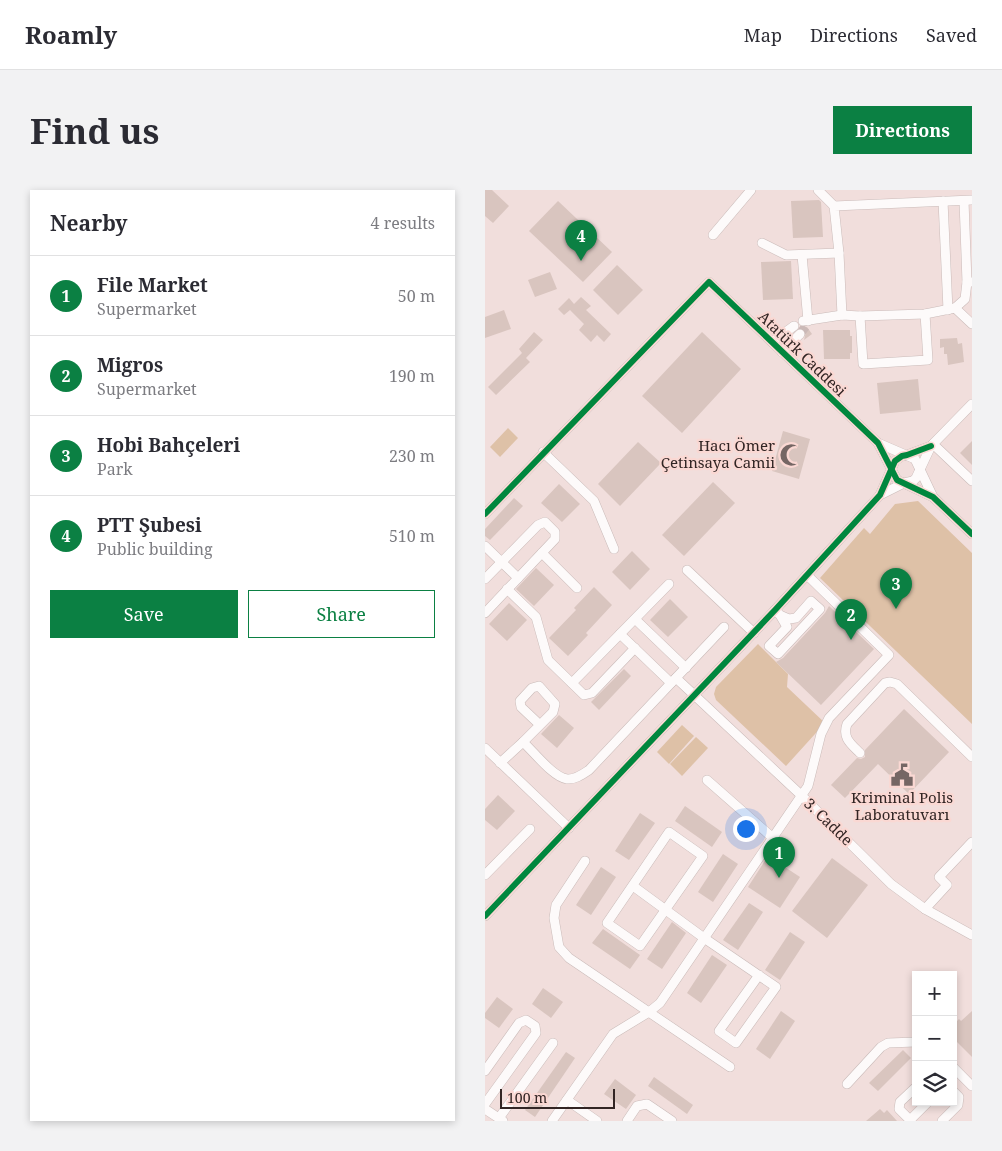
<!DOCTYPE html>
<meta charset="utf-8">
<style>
:root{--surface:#fff;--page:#f2f2f3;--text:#2b2b33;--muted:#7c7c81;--line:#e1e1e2;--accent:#0b8043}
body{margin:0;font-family:"Noto Serif",serif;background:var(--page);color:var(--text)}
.controls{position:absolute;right:15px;bottom:15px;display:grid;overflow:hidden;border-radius:0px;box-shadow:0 2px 8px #0003}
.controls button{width:45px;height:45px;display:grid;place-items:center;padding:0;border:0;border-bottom:1px solid var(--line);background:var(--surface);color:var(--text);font:25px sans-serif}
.scale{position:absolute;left:15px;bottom:12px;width:115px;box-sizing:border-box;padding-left:5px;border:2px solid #322524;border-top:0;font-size:14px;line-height:18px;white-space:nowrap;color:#322524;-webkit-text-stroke:4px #fad8d3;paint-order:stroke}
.you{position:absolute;left:260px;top:638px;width:18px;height:18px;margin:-12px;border:4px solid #fff;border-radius:50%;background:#1a73e8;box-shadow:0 0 0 8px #1a73e833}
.badge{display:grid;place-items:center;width:32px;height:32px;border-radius:50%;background:var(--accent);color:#fff;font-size:16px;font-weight:700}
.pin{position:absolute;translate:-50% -41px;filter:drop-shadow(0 1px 2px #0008)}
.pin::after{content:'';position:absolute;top:26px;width:18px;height:15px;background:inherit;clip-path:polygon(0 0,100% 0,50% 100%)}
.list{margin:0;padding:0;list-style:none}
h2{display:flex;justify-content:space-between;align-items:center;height:65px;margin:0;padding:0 20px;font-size:21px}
h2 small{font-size:16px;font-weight:400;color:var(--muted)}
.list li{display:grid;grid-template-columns:32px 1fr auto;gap:15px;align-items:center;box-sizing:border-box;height:80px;padding:0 20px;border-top:1px solid var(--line)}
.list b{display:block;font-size:19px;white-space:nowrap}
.list p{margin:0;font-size:16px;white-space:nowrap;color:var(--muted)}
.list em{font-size:16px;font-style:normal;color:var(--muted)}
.actions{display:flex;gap:10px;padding:15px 20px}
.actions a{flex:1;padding:11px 0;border:1px solid var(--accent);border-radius:0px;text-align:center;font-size:18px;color:var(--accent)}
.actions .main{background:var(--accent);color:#fff}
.icon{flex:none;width:28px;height:28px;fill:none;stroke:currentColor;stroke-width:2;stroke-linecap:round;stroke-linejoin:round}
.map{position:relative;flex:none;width:487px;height:931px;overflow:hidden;border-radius:0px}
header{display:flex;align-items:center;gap:30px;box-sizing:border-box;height:70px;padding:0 25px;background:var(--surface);border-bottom:1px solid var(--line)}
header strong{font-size:24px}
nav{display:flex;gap:28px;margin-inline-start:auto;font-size:18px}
.intro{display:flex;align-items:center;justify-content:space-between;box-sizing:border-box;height:120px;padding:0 30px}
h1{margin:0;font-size:35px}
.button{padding:12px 22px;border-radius:0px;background:var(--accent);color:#fff;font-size:18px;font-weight:700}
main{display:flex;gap:30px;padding:0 30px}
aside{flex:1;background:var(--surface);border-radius:0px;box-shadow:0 2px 8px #0003}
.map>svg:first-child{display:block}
</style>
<header>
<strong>Roamly</strong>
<nav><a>Map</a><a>Directions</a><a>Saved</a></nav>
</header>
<div class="intro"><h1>Find us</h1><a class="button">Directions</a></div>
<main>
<aside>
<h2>Nearby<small>4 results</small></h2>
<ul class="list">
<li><span class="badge">1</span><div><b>File Market</b><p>Supermarket</p></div><em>50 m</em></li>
<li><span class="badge">2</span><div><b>Migros</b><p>Supermarket</p></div><em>190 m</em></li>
<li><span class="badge">3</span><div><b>Hobi Bahçeleri</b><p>Park</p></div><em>230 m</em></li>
<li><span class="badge">4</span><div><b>PTT Şubesi</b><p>Public building</p></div><em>510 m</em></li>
</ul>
<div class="actions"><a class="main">Save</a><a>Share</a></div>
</aside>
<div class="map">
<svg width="487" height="931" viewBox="0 0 487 931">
<rect width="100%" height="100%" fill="#f1dedc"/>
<g fill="#dec1a7">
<polygon points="23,238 33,248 15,267 5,257"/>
<polygon points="433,311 487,363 487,534 335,388 379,338 385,344 410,314"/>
<polygon points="273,454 303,484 302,497 340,533 301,576 231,510 229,504 231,497"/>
<polygon points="197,535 209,546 184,574 172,562"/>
<polygon points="211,547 223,558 197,586 185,574"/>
</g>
<g fill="#d9c5bf">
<polygon points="0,0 7,0 24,16 8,33 0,26"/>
<polygon points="334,10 336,12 338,47 308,48 306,11"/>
<polygon points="73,11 127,62 98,92 44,41"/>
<polygon points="306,71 308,109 278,110 276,72"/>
<polygon points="132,75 158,100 133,125 108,100"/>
<polygon points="65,82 72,99 50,107 43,90"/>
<polygon points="96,107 106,116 101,120 126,144 119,152 112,145 106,152 94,140 99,134 85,120 79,125 73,119 84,108 89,114"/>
<polygon points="19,120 26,139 0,148 0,127"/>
<polygon points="315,136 322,137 327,144 319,150 321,142"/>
<polygon points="338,140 365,140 365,146 367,146 367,163 365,163 365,169 339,169"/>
<polygon points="49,142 58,150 41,168 45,172 11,205 3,197 37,163 34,159"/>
<polygon points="217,142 256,179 197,243 157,206"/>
<polygon points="472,148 473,154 477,153 479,172 463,175 462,164 459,164 459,157 455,158 455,149"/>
<polygon points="433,189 436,220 395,224 392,193"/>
<polygon points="298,241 325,249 314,289 287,281"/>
<polygon points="487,251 487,275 475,263"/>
<polygon points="153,252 176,273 135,316 113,294"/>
<polygon points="228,292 250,313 199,366 177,345"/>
<polygon points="74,294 95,314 77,332 56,313"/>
<polygon points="29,308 38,316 5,350 0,346 0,339"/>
<polygon points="147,361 165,379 145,400 127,382"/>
<polygon points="51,378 69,395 49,416 31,399"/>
<polygon points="109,397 127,415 101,443 103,445 83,466 64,448 91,420 89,418"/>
<polygon points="185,409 203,427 183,447 165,430"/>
<polygon points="24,413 42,430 22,451 4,434"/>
<polygon points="344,416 389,459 336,515 291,472 298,468 340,423"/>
<polygon points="139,479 146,486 114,520 106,512"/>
<polygon points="419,519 464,562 424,604 393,574 360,608 346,595 372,568 376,569 380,567 380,560"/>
<polygon points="74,525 89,538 72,558 56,544"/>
<polygon points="13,605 30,621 12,640 0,630 0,619"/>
<polygon points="200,616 237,642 227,657 190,631"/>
<polygon points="155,623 170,633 144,670 130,661"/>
<polygon points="238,664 253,674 228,712 213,702"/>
<polygon points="283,666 315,687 295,718 263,697"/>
<polygon points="347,668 383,695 342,748 307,721"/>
<polygon points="116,677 131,687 106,725 91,715"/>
<polygon points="264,713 278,722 253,760 238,750"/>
<polygon points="187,732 201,743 177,779 162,769"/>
<polygon points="118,739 155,765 145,779 107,753"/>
<polygon points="305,742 320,752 295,790 280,780"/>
<polygon points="227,765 242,775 216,813 202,803"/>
<polygon points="58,798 78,812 66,828 47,814"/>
<polygon points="12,807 28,819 14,838 0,828 0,823"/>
<polygon points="296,821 310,831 285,869 271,859"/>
<polygon points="487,821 487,867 468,848 468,835 474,829 476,831"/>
<polygon points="418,860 426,868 393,901 384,893"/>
<polygon points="81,862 90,868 50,927 40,920"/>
<polygon points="169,887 208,915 202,924 163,896"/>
<polygon points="130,889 151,905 141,919 119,904"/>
<polygon points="395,919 399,923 402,920 412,931 381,931"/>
</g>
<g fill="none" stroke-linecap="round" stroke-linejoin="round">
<polyline stroke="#cbb9b7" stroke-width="9" stroke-dasharray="9 4.5" stroke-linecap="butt" points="315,144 321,136"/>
<defs>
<g id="minor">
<polyline points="333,0 349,16"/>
<polyline points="458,11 463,120"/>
<polyline points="479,11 482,92"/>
<polyline points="228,45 266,0"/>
<polyline points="277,53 301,65 354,63"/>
<polyline points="317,65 323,131"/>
<polyline points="470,118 480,109 482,92 487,92"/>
<polyline points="357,125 354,63 349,16 487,10"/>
<polyline points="375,126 378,174 443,170 440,124"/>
<polyline points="318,131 357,125 375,126 440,124 470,118 487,134"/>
<polyline points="287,152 309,136"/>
<polyline points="297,162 315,144"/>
<polyline points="393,253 430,269 448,307"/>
<polyline points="448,254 487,291"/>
<polyline points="58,262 109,311 129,359"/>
<polyline points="395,305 419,293 428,291 431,288 446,256 487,214"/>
<polyline points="0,324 224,92 393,253 412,290 448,307 487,344"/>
<polyline points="0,356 33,388"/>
<polyline points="57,363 92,398"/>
<polyline points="202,380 269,443"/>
<polyline points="0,389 53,335 60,332 70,342 70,349 0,423"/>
<polyline points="22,399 51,427 63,470 99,505 107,503 150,458"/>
<polyline points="290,420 295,425 302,437 284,456 293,464 335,419 326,411 311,428 304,429 295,425"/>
<polyline points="150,429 201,478"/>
<polyline points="135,444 186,493"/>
<polyline points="191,488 317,606 406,694 440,719 487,745"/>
<polyline points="87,493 184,394"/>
<path d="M38,552C49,562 68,587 82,589C90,590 98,584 104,580L239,437"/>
<polyline points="0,558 84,638"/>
<path d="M375,563C366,554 357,548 362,534L400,493L405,492L412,494L487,567"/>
<polyline points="15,573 38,552 68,522 70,514 54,496 47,498 35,511 36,517 55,535"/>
<polyline points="222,590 288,648"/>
<polygon points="184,642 218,666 155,756 122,733"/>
<polyline points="100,671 71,715 69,728 74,757 84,768 245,877"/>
<polyline points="0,685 45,639"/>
<polyline points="148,696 219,748 291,797 251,853 234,841 274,785"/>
<polyline points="440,719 462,695 454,687 487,652"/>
<polyline points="0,726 290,420 395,305 410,271 417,266 422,265 446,256"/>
<polyline points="468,877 487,896"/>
<polyline points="0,881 34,833 41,830 50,836 51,843 0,914"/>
<polyline points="362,894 396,857 403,853 431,852"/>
<polyline points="82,910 112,931"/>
<polyline points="0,919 18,931"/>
<polyline points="14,928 68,853"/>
<polyline points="425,930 443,912"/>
<polyline points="67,931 128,844 164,822 175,813 323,596 336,544 344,528 404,465 322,385"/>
<polyline points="142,931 152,916 162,914 187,931"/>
<polyline points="426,931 414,919 415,912 431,897"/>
<polyline points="457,931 473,915 474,907 468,901"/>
</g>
</defs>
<use href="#minor" stroke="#cabbb9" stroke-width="10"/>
<use href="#minor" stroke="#fdfafa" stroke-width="9"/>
<defs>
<g id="cycleway">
<polyline points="0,324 224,92 393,253 412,290 448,307 487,344"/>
<polyline points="0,726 290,420 395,305 410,271 417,266 422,265 446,256"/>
</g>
</defs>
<use href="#cycleway" stroke="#fad8d3" stroke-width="9"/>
<use href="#cycleway" stroke="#00873e" stroke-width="6"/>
</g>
<defs>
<symbol id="mosque-bare" viewBox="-9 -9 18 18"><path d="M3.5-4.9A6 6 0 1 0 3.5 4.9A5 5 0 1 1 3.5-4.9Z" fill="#756664" stroke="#fad8d3" stroke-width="2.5" paint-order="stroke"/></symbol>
<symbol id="civic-bare" viewBox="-9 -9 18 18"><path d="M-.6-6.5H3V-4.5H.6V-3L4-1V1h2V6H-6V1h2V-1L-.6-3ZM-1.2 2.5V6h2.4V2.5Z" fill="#756664" stroke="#fad8d3" stroke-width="2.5" paint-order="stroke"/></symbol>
</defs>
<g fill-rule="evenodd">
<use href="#mosque-bare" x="290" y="249" width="32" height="32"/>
<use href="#civic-bare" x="401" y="569" width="32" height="32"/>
</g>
<g text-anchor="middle" stroke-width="4.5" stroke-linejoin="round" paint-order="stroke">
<g font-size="15" fill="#322524" stroke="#fad8d3">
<text transform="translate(317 164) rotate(44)" y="5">Atatürk Caddesi</text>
<text transform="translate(343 632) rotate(44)" y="5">3. Cadde</text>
</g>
<g font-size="15" fill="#322524" stroke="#fad8d3" text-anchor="end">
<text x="290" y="261">Hacı Ömer<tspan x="290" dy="17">Çetinsaya Camii</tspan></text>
<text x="417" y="613" text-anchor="middle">Kriminal Polis<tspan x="417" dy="17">Laboratuvarı</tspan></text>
</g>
</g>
</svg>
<div class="controls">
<button>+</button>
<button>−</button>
<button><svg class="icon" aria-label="layers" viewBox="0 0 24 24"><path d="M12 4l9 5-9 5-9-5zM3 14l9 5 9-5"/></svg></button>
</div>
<div class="scale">100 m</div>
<div class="you"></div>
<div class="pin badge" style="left:294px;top:688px">1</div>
<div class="pin badge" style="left:366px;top:450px">2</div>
<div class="pin badge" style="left:411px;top:419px">3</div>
<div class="pin badge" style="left:96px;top:71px">4</div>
</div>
</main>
